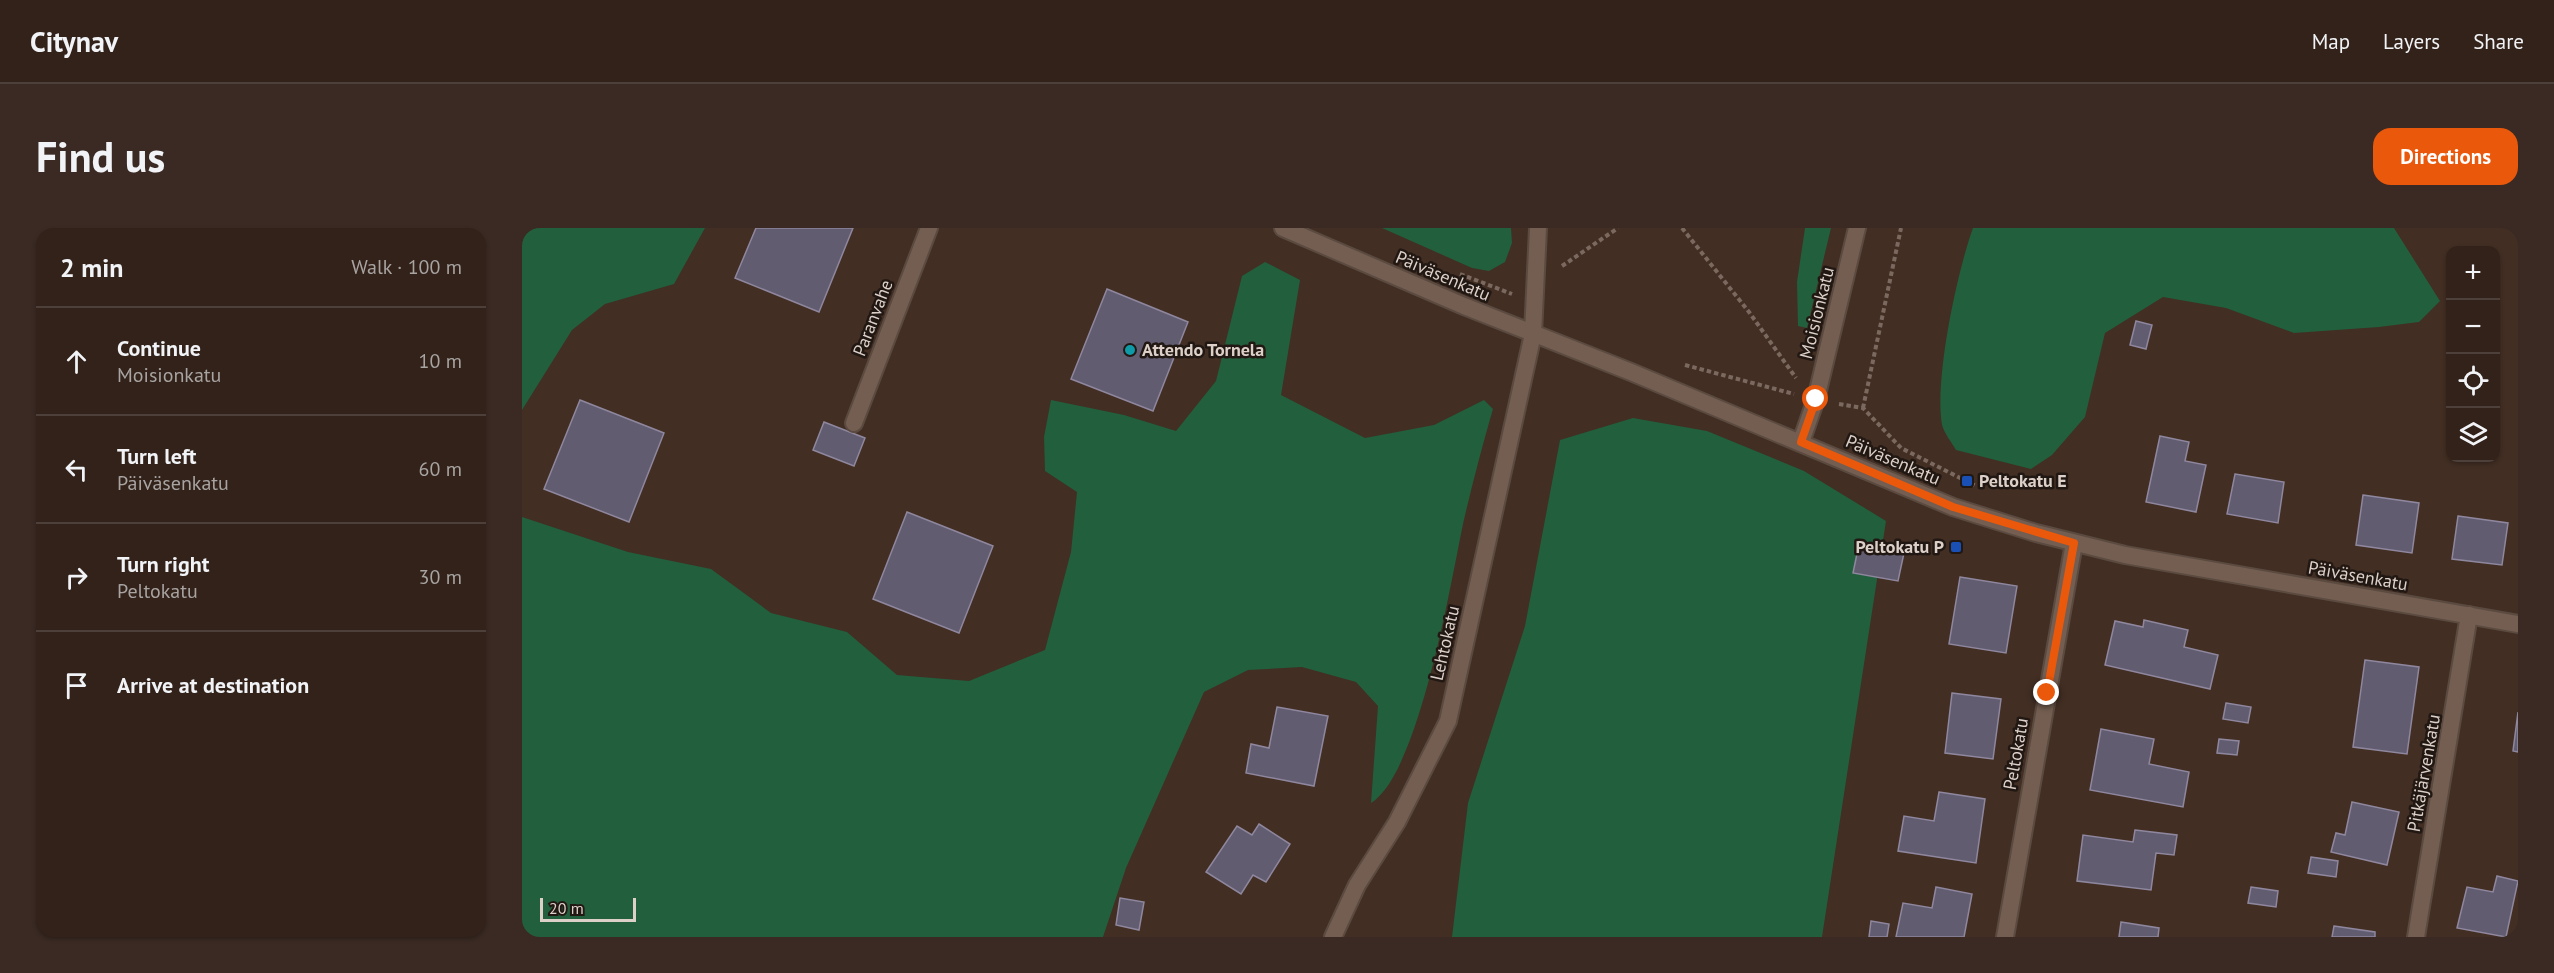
<!DOCTYPE html>
<meta charset="utf-8">
<style>
:root{--surface:#32221a;--page:#3a2a23;--text:#f1f3f6;--muted:#a8a4a2;--line:#4d3f39;--accent:#ea580c}
body{margin:0;font-family:"PT Sans",sans-serif;background:var(--page);color:var(--text)}
.controls{position:absolute;right:18px;top:18px;display:grid;overflow:hidden;border-radius:12px;box-shadow:0 2px 4px #0004}
.controls button{width:54px;height:54px;display:grid;place-items:center;padding:0;border:0;border-bottom:2px solid var(--line);background:var(--surface);color:var(--text);font:30px sans-serif}
.scale{position:absolute;left:18px;bottom:15px;width:96px;box-sizing:border-box;padding-left:6px;border:3px solid #ddd0c9;border-top:0;font-size:16px;line-height:21px;white-space:nowrap;color:#ddd0c9;-webkit-text-stroke:4px #211813;paint-order:stroke}
.stop{position:absolute;width:18px;height:18px;margin:-14px;border:4px solid #ea580c;border-radius:50%;background:#fff}
.stop.end{background:#ea580c;border-color:#fff;box-shadow:0 2px 6px #0008}
.list{margin:0;padding:0;list-style:none}
h2{display:flex;justify-content:space-between;align-items:center;height:78px;margin:0;padding:0 24px;font-size:26px}
h2 small{font-size:20px;font-weight:400;color:var(--muted)}
.list li{display:grid;grid-template-columns:39px 1fr auto;gap:18px;align-items:center;box-sizing:border-box;height:108px;padding:0 24px;border-top:2px solid var(--line)}
.list b{display:block;font-size:22px;white-space:nowrap}
.list p{margin:0;font-size:20px;white-space:nowrap;color:var(--muted)}
.list em{font-size:20px;font-style:normal;color:var(--muted)}
.icon{flex:none;width:33px;height:33px;fill:none;stroke:currentColor;stroke-width:2;stroke-linecap:round;stroke-linejoin:round}
.map{position:relative;flex:none;width:1996px;height:709px;overflow:hidden;border-radius:18px}
header{display:flex;align-items:center;gap:36px;box-sizing:border-box;height:84px;padding:0 30px;background:var(--surface);border-bottom:2px solid var(--line)}
header strong{font-size:28px}
nav{display:flex;gap:33px;margin-inline-start:auto;font-size:21px}
.intro{display:flex;align-items:center;justify-content:space-between;box-sizing:border-box;height:144px;padding:0 36px}
h1{margin:0;font-size:42px}
.button{padding:15px 27px;border-radius:18px;background:var(--accent);color:#fff;font-size:21px;font-weight:700}
main{display:flex;gap:36px;padding:0 36px}
aside{flex:1;background:var(--surface);border-radius:18px;box-shadow:0 2px 4px #0004}
.map>svg:first-child{display:block}
</style>
<header>
<strong>Citynav</strong>
<nav><a>Map</a><a>Layers</a><a>Share</a></nav>
</header>
<div class="intro"><h1>Find us</h1><a class="button">Directions</a></div>
<main>
<aside>
<h2>2 min<small>Walk · 100 m</small></h2>
<ul class="list">
<li><svg class="icon" aria-label="ahead" viewBox="0 0 24 24"><path d="M12 20V5M6 11l6-6 6 6"/></svg><div><b>Continue</b><p>Moisionkatu</p></div><em>10 m</em></li>
<li><svg class="icon" aria-label="left" viewBox="0 0 24 24"><path d="M17 20v-9H6M10 6l-5 5 5 5"/></svg><div><b>Turn left</b><p>Päiväsenkatu</p></div><em>60 m</em></li>
<li><svg class="icon" aria-label="right" viewBox="0 0 24 24"><path d="M7 20v-9h11M14 6l5 5-5 5"/></svg><div><b>Turn right</b><p>Peltokatu</p></div><em>30 m</em></li>
<li><svg class="icon" aria-label="arrive" viewBox="0 0 24 24"><path d="M6 21V4h12l-3 4 3 4H6"/></svg><div><b>Arrive at destination</b></div></li>
</ul>
</aside>
<div class="map">
<svg width="1996" height="709" viewBox="0 0 1996 709">
<rect width="100%" height="100%" fill="#422e23"/>
<g fill="#225f3c">
<polygon points="0,0 183,0 152,56 83,76 50,102 0,182"/>
<polygon points="860,0 989,0 990,15 983,34 967,43 950,40"/>
<polygon points="1283,0 1309,0 1285,100 1276,98 1275,54"/>
<path d="M1451,0H1872L1918,73L1897,94L1857,99L1772,105L1704,80L1641,69L1583,105L1563,189L1530,227L1509,241L1434,222C1430,215 1422,205 1420,197C1412,152 1435,44 1451,0Z"/>
<path d="M743,34L778,52L759,167L843,210L912,197L962,172L971,181C960,219 950,257 941,296C929,354 897,546 849,575L856,478L834,454L780,439L726,442L682,464L604,640L581,709H0V289L106,324L189,341L249,385L325,404L375,447L447,453L523,422L549,324L555,264L523,243L522,209L529,172L602,187L654,203L694,153L720,48Z"/>
<polygon points="1111,190 1185,203 1282,243 1364,293 1300,709 930,709 946,575 1003,398 1038,212"/>
</g>
<g fill="#625c71" stroke="#8e879e" stroke-width="1.5">
<polygon points="234,0 331,0 297,84 213,50"/>
<polygon points="585,61 666,94 631,183 549,151"/>
<polygon points="1614,93 1630,97 1624,121 1608,117"/>
<polygon points="58,172 142,205 107,294 22,261"/>
<polygon points="302,194 343,210 332,238 291,222"/>
<polygon points="1638,208 1667,214 1663,233 1684,237 1674,284 1624,274"/>
<polygon points="1713,246 1762,254 1756,295 1705,286"/>
<polygon points="1841,267 1897,275 1890,325 1834,317"/>
<polygon points="385,284 471,318 437,405 351,371"/>
<polygon points="1936,288 1986,295 1980,337 1930,331"/>
<polygon points="1337,316 1382,325 1376,353 1331,345"/>
<polygon points="1438,349 1495,358 1484,425 1427,416"/>
<polygon points="1622,392 1666,402 1662,419 1696,427 1688,461 1583,437 1593,393 1621,399"/>
<polygon points="1843,432 1897,439 1885,526 1831,519"/>
<polygon points="1430,465 1479,471 1471,531 1423,525"/>
<polygon points="1704,475 1729,479 1726,495 1701,491"/>
<polygon points="755,479 806,488 792,558 724,545 729,516 747,520"/>
<polygon points="1996,484 1996,524 1991,523"/>
<polygon points="1579,501 1632,511 1627,536 1667,544 1661,579 1568,562"/>
<polygon points="1697,511 1717,513 1715,527 1695,525"/>
<polygon points="1417,564 1463,571 1454,635 1376,623 1382,588 1412,593"/>
<polygon points="1830,574 1877,584 1865,637 1809,624 1814,605 1823,607"/>
<polygon points="737,596 768,616 744,654 731,647 719,666 684,644 715,598 730,607"/>
<polygon points="1613,602 1655,607 1652,627 1634,625 1629,662 1555,653 1561,607 1611,614"/>
<polygon points="1789,629 1816,633 1814,649 1786,645"/>
<polygon points="1975,648 1996,653 1984,709 1935,700 1945,659 1971,664"/>
<polygon points="1414,659 1450,666 1442,709 1374,709 1381,675 1410,680"/>
<polygon points="1729,659 1756,663 1754,679 1726,675"/>
<polygon points="598,670 622,674 617,702 594,697"/>
<polygon points="1349,693 1367,696 1365,709 1347,709"/>
<polygon points="1599,694 1637,700 1636,709 1597,709"/>
<polygon points="1812,698 1853,704 1853,709 1810,709"/>
</g>
<g fill="none" stroke-linecap="round" stroke-linejoin="round">
<defs>
<g id="minor">
<polyline points="761,0 942,78 1109,144 1431,279 1514,305 1603,327 1996,396"/>
<polyline points="332,195 407,0"/>
<polyline points="811,709 835,657 875,594 926,493 1011,106 1016,0"/>
<polyline points="1483,709 1552,315"/>
<polyline points="1894,709 1947,387"/>
</g>
<polyline id="tertiary" points="1279,214 1294,171 1335,0"/>
</defs>
<use href="#minor" stroke="#5b4a40" stroke-width="20"/>
<use href="#tertiary" stroke="#5b4a40" stroke-width="20"/>
<g stroke="#7b6960" stroke-width="4" stroke-dasharray="4.5 3" stroke-linecap="butt">
<polyline points="1160,0 1227,84 1274,150"/>
<polyline points="1040,38 1096,0"/>
<polyline points="938,46 990,66"/>
<polyline points="1163,137 1272,166"/>
<polyline points="1317,176 1341,180 1379,220 1454,258"/>
<polyline points="1341,180 1379,0"/>
</g>
<use href="#minor" stroke="#745e51" stroke-width="16"/>
<use href="#tertiary" stroke="#745e51" stroke-width="16"/>
</g>
<g fill="none" stroke-linecap="round" stroke-linejoin="round">
<polyline stroke="#ea580c" stroke-width="8" points="1294,171 1279,214 1431,279 1552,315 1525,465"/>
</g>
<circle fill="#0f9aa8" stroke="#211813" stroke-width="2" cx="608" cy="122" r="6"/>
<g fill="#1a4fb4" stroke="#211813" stroke-width="2">
<rect x="1439" y="247" width="12" height="12" rx="3"/>
<rect x="1428" y="313" width="12" height="12" rx="3"/>
</g>
<g text-anchor="middle" stroke-width="5" stroke-linejoin="round" paint-order="stroke">
<g font-size="18" fill="#ddd0c9" stroke="#211813">
<text transform="translate(921 48) rotate(23)" y="6">Päiväsenkatu</text>
<text transform="translate(1295 85) rotate(-76)" y="6">Moisionkatu</text>
<text transform="translate(351 90) rotate(-69)" y="6">Paranvahe</text>
<text transform="translate(1371 232) rotate(23)" y="6">Päiväsenkatu</text>
<text transform="translate(1836 348) rotate(10)" y="6">Päiväsenkatu</text>
<text transform="translate(923 415) rotate(-77)" y="6">Lehtokatu</text>
<text transform="translate(1494 526) rotate(-80)" y="6">Peltokatu</text>
<text transform="translate(1902 545) rotate(-80)" y="6">Pitkäjärvenkatu</text>
</g>
<g font-size="18" font-weight="bold" fill="#ddd0c9" stroke="#211813" text-anchor="start">
<text x="620" y="128">Attendo Tornela</text>
<text x="1457" y="259">Peltokatu E</text>
<text x="1422" y="325" text-anchor="end">Peltokatu P</text>
</g>
</g>
</svg>
<div class="controls">
<button>+</button>
<button>−</button>
<button><svg class="icon" aria-label="locate" viewBox="0 0 24 24"><circle cx="12" cy="12" r="6"/><path d="M12 2v4M12 18v4M2 12h4M18 12h4"/></svg></button>
<button><svg class="icon" aria-label="layers" viewBox="0 0 24 24"><path d="M12 4l9 5-9 5-9-5zM3 14l9 5 9-5"/></svg></button>
</div>
<div class="scale">20 m</div>
<div class="stop" style="left:1294px;top:171px"></div>
<div class="stop end" style="left:1525px;top:465px"></div>
</div>
</main>
